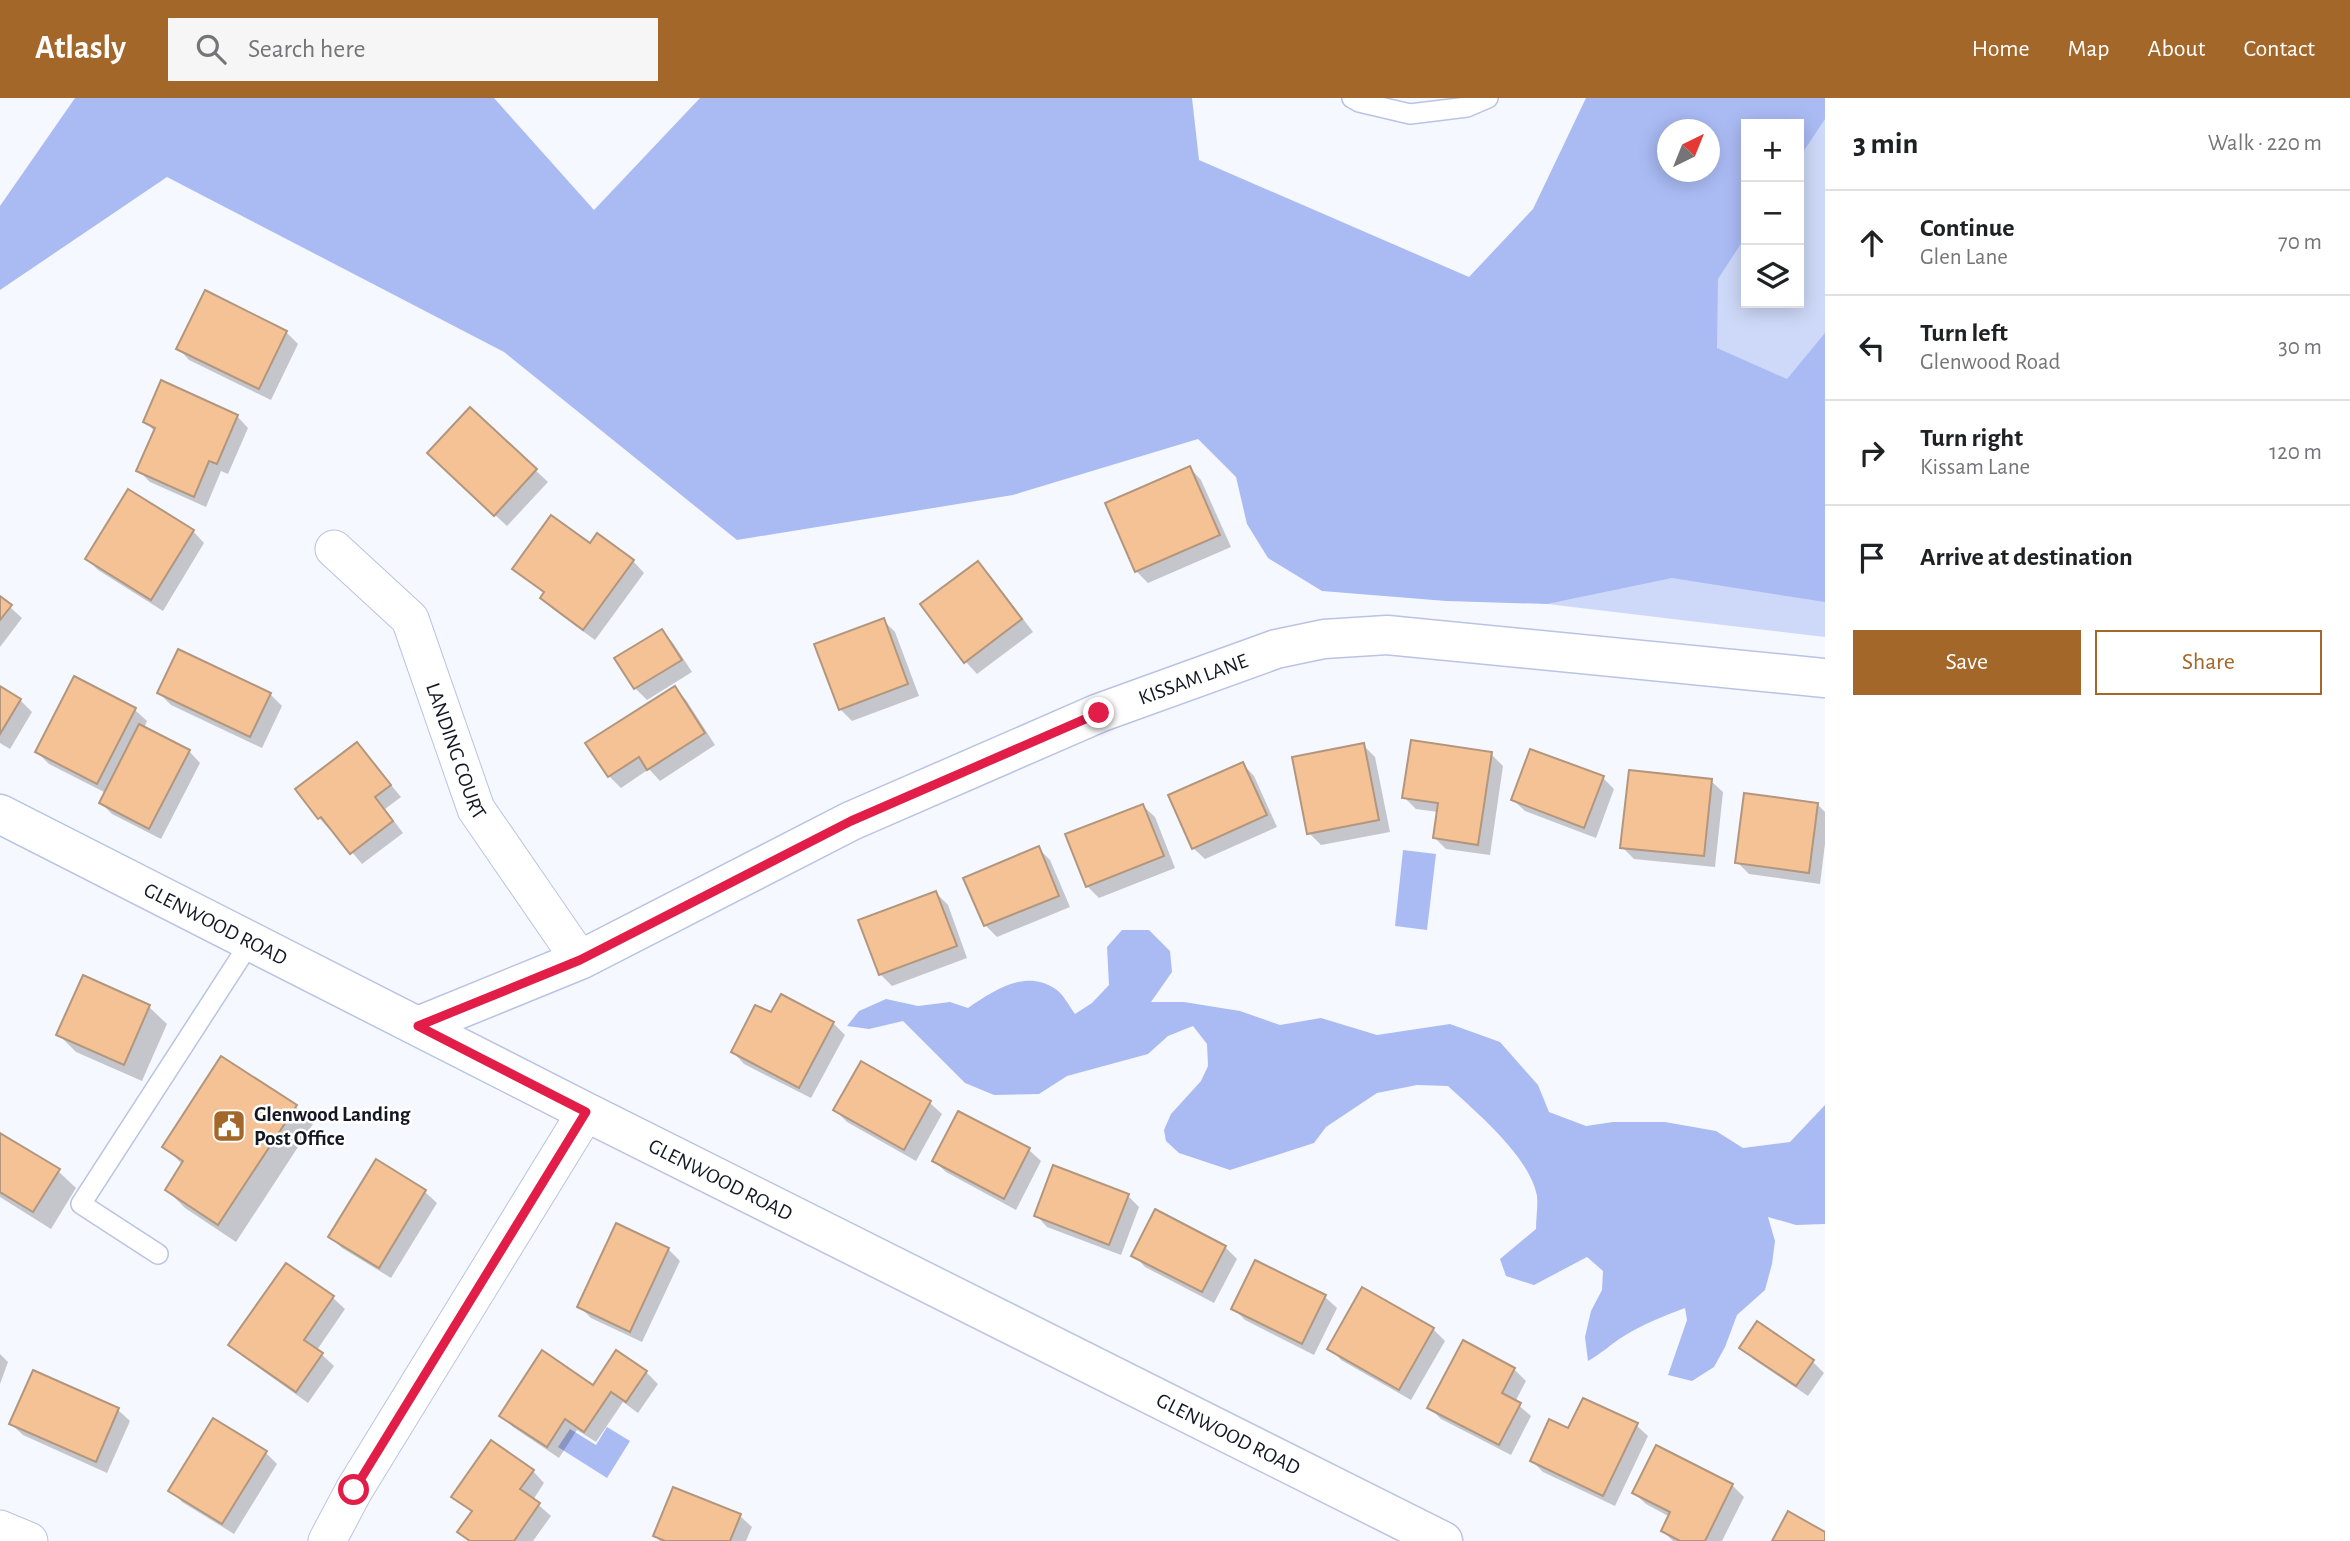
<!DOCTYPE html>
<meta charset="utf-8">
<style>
:root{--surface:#fff;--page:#f6f6f6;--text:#202124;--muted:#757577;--line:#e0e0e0;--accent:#a3672a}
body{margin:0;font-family:"Alegreya Sans",sans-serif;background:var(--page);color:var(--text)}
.controls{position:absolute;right:21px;top:21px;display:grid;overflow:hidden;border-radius:0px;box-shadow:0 4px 18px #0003}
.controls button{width:63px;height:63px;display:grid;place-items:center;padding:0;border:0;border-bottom:2px solid var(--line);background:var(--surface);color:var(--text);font:35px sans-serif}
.compass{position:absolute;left:1657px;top:21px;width:63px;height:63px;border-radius:50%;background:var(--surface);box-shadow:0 4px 18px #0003;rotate:43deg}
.stop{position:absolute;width:21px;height:21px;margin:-16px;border:5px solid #e11d48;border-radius:50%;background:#fff}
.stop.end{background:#e11d48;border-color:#fff;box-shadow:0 2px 7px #0008}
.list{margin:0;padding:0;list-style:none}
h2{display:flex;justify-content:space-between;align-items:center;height:91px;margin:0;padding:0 28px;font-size:30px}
h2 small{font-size:23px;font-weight:400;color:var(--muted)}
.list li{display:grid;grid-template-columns:46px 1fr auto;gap:21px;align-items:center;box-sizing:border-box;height:105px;padding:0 28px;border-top:2px solid var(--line)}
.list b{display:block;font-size:26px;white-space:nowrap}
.list p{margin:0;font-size:23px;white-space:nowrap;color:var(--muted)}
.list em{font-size:23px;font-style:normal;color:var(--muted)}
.actions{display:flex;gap:14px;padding:21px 28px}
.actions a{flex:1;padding:16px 0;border:2px solid var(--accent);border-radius:0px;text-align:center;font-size:24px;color:var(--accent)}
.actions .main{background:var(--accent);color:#fff}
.icon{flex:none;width:38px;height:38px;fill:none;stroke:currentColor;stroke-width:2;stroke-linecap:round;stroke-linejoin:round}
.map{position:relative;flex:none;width:1825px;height:1443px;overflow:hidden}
header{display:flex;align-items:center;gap:42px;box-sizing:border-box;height:98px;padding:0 35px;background:var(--accent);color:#fff}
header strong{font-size:33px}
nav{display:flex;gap:38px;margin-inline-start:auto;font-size:24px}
.search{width:490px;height:63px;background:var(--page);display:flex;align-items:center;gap:18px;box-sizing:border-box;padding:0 24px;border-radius:0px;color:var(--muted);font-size:26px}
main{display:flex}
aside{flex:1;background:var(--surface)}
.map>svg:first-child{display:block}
</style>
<header>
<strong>Atlasly</strong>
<div class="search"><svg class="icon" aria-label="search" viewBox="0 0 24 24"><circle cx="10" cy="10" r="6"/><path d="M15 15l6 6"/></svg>Search here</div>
<nav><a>Home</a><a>Map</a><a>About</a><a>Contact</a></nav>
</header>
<main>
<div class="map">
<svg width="1825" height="1443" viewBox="0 0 1825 1443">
<rect width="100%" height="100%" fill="#f6f8ff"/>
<path fill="#ced9f9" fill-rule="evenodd" d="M1752,0H1825V539L1547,506ZM1746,26H1799V205H1746Z"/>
<g fill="#aabbf4" fill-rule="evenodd">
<path d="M75,0H494L594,112L700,0H1192L1199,62L1469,179L1533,111L1586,0H1825V21L1799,60V26H1746V138L1718,181L1717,250L1787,281L1825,235V504L1672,480L1547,506L1446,503L1322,493L1268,460L1247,426L1236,379L1198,341L1013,397L737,442L504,254L167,79L0,192V108ZM1668,32H1710V74H1668Z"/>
<polygon points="1403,752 1436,756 1427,832 1395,828"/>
<path d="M1122,832H1149L1170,853L1172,874L1151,904H1184L1240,913L1280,927L1321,920L1377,937L1450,926L1500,944L1538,987L1549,1014L1586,1028L1613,1024H1665L1716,1033L1743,1050L1790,1044L1825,1007V1126L1796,1127L1768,1119L1775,1143L1772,1166L1765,1192L1737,1217L1725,1249L1714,1269L1692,1283L1668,1277L1687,1222L1685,1210C1664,1218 1643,1226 1624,1238C1611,1246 1601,1256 1588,1263L1585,1239L1591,1213L1602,1192L1603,1173L1587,1159L1534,1187L1506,1178L1500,1161L1536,1131C1536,1121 1538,1108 1537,1098C1530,1059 1476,1014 1448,988L1417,987L1377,995L1326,1029L1314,1045L1230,1072L1179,1055L1166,1043L1164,1032L1171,1016L1201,983L1208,968L1207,946L1193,928L1168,938L1148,956L1067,978L1039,996L994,997L965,985L903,923L869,931L847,928L859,913L886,901L918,908L950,904L968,910C993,893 1025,871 1054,890C1063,895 1069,908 1075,916L1092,905L1109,887L1107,849Z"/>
<polygon points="607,1329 630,1343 607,1380 558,1349 570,1331 596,1347"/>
</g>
<g fill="#0003">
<polygon points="206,194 286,234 298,246 271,302 189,262 178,250"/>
<polygon points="470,311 548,384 507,428 441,367"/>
<polygon points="237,318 248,330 228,376 221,373 206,409 150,384 138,372 155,334 145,323"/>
<polygon points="1190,370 1201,382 1231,449 1148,485 1136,473"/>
<polygon points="193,433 204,445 163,513 98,472 87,461"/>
<polygon points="590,448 633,463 644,475 595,542 554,512 542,500 545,496 514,471"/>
<polygon points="978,465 989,476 1033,534 977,576 966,564 922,507"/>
<polygon points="0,500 22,520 0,549"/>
<polygon points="883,522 895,534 919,598 852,623 840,611"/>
<polygon points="662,533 673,545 692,574 647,602 635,590"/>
<polygon points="75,580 135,612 147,623 144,630 189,653 200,665 161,741 112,716 101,705 106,695 49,666 37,654"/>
<polygon points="0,590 20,602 32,614 10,651 0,645"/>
<polygon points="674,590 686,602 715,647 660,683 649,671 621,690 609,678"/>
<polygon points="159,595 270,596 282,608 262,650 171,607"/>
<polygon points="357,646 401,699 385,711 403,735 362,766 332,730 330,732 319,720"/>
<polygon points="1363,647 1375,659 1390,734 1321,747 1309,735"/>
<polygon points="1491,656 1503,668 1490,757 1446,751 1434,739 1438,714 1416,711 1404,699"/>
<polygon points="1243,666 1254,678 1277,729 1205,761 1193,750"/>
<polygon points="1603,680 1614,691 1596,740 1525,713 1513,702"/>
<polygon points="1711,683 1723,694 1715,769 1634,761 1622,749"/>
<polygon points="1817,706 1825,714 1825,746 1820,786 1749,776 1737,764"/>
<polygon points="1143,708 1155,719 1175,770 1099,800 1087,788"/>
<polygon points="1038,750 1050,762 1070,809 997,839 985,827"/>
<polygon points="936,795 948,807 967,860 892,888 880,876"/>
<polygon points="84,879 149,909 167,926 142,983 76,954 58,936"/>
<polygon points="772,917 833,925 845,937 811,1000 744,966 733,954"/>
<polygon points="862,965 930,1005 942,1016 916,1063 847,1024 835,1012"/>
<polygon points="296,1009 313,1026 236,1144 185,1110 167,1092 183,1067 164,1048"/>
<polygon points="959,1015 1029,1052 1041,1063 1016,1112 946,1074 934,1063"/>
<polygon points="0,1037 58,1073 76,1090 51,1131 0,1099"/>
<polygon points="377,1063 425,1094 437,1105 391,1180 342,1150 330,1139"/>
<polygon points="1128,1098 1139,1109 1121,1157 1047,1129 1036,1117"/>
<polygon points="1225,1149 1237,1161 1214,1205 1145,1169 1134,1157"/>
<polygon points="668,1151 680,1163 642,1244 591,1220 579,1208"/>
<polygon points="1256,1164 1325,1199 1337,1210 1314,1257 1245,1222 1233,1210"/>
<polygon points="286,1167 333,1200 345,1211 317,1252 334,1268 308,1305 242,1258 231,1247"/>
<polygon points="1363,1192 1433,1231 1445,1243 1411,1302 1341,1262 1330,1250"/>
<polygon points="1742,1249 1813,1264 1824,1275 1808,1298 1753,1261"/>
<polygon points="0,1256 8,1264 0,1286"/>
<polygon points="1514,1271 1526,1283 1515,1304 1531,1318 1511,1357 1441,1321 1430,1310"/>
<polygon points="34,1274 118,1312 130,1323 107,1375 23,1337 11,1326"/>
<polygon points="646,1274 658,1286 638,1315 623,1304 596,1344 577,1332 559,1360 513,1329 501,1317"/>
<polygon points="1636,1327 1648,1338 1615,1408 1543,1374 1532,1363"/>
<polygon points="266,1355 277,1366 234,1436 182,1404 171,1392"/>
<polygon points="533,1373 544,1385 533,1402 551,1418 533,1443 469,1443 460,1434 473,1415 453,1399"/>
<polygon points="1732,1387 1744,1399 1722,1443 1673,1443 1663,1433 1670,1419 1646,1406 1634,1395"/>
<polygon points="740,1418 752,1429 746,1443 660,1443 655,1438"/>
</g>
<g fill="#f5c295" stroke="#b2967d" stroke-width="2">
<polygon points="205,192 287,233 259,291 176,251"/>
<polygon points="161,282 238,317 217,366 209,363 194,399 136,373 155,330 143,324"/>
<polygon points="470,309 537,371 494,418 427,355"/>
<polygon points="1190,368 1220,437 1135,474 1105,405"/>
<polygon points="128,391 194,432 151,502 85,461"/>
<polygon points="551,417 590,445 597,435 634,462 583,532 540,500 544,494 512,471"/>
<polygon points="978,463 1022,521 964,565 920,506"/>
<polygon points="0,498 12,507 0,522"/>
<polygon points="884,520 908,586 839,612 814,546"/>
<polygon points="662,531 682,562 634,591 614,560"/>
<polygon points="178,551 271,595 250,639 157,595"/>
<polygon points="74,578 136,610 97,686 35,654"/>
<polygon points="0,588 21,601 0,636"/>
<polygon points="675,588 705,635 647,672 639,659 608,679 585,645"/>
<polygon points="139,626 190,652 149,731 99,705"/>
<polygon points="1411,642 1492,654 1478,747 1433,740 1438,705 1402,700"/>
<polygon points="357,644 391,687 375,699 393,723 350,756 321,719 318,721 295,691"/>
<polygon points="1364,645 1379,722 1307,736 1292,659"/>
<polygon points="1530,651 1604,678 1584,730 1511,702"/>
<polygon points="1243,664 1267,717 1192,751 1168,697"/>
<polygon points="1629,672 1712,681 1704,758 1620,750"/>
<polygon points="1744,695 1818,705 1809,775 1735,765"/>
<polygon points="1143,706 1164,758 1086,789 1065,736"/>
<polygon points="1039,748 1059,798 984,828 963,780"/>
<polygon points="936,793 957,848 879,877 858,822"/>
<polygon points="83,877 150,907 124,967 56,937"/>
<polygon points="781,896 834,924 799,990 731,954 755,907 771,914"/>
<polygon points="221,958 297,1007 218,1127 165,1092 183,1063 162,1049"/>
<polygon points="861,963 931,1003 904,1052 833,1012"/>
<polygon points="958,1013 1030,1050 1004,1101 932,1063"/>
<polygon points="0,1035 60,1071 33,1114 0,1094"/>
<polygon points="376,1061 426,1092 379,1170 328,1139"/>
<polygon points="1053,1067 1129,1096 1109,1147 1034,1118"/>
<polygon points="1155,1111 1226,1148 1202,1194 1131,1158"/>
<polygon points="616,1125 669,1150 630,1234 577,1209"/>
<polygon points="1255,1162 1326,1197 1302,1246 1231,1211"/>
<polygon points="286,1165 334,1198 304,1242 323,1255 296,1294 228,1247"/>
<polygon points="1362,1189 1434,1230 1399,1292 1327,1251"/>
<polygon points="1757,1223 1814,1262 1796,1288 1739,1250"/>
<polygon points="1463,1242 1515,1270 1502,1295 1521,1305 1499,1347 1427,1310"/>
<polygon points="542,1252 593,1287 616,1252 647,1273 626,1304 611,1294 584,1334 565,1321 547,1349 499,1318"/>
<polygon points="33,1272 119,1310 96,1364 9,1326"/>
<polygon points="1583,1300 1638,1325 1603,1398 1530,1363 1549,1321 1568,1330"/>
<polygon points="213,1320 267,1353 222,1426 168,1393"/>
<polygon points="491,1342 534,1372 520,1391 540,1405 514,1443 470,1443 457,1434 472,1413 451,1399"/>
<polygon points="1656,1347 1733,1386 1705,1443 1680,1443 1661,1433 1670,1414 1632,1395"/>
<polygon points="673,1389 741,1416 730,1443 665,1443 653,1438"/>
<polygon points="1788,1413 1825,1434 1825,1443 1772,1443"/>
</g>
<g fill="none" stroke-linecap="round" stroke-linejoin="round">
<defs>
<g id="service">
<polyline points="1352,0 1359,4 1410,16 1467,9 1488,0"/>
<polyline points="158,1156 81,1106 251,843"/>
</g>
<g id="minor">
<path id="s1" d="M334,451L410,521L476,711L580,862"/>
<polyline points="0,1431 29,1443"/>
<polyline points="327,1443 354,1392 586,1014"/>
</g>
<g id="tertiary">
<path id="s2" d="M418,928L580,862L851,723L1099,615L1276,551L1324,541L1387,537L1825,580"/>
</g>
<g id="secondary">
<path id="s3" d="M0,716L586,1014L1443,1443"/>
</g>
</defs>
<use href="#service" stroke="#b9c3e5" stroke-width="22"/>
<use href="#minor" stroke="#b9c3e5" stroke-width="39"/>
<use href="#tertiary" stroke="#b9c3e5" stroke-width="41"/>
<use href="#secondary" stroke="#b9c3e5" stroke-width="41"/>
<use href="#service" stroke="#fff" stroke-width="19"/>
<use href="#minor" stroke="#fff" stroke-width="37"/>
<use href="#tertiary" stroke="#fff" stroke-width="38"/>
<use href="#secondary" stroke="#fff" stroke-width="38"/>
</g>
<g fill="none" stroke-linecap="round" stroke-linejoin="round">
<polyline stroke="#e11d48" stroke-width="9" points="354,1392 586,1014 418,928 580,862 851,723 1099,615"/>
</g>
<defs>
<symbol id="civic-square" viewBox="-11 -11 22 22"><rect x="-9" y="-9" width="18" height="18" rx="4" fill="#a3672a" stroke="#fff"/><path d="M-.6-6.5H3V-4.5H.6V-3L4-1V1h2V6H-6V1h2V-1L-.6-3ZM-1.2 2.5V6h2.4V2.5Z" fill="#fff"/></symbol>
</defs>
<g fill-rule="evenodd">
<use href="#civic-square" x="210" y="1009" width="38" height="38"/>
</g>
<g text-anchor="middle" stroke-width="5" stroke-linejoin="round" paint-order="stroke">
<g font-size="21" fill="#141823" stroke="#fff">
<text dy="7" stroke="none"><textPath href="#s2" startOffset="850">KISSAM LANE</textPath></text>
<text dy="7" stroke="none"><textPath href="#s1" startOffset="243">LANDING COURT</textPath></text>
<text dy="7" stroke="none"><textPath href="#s3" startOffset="242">GLENWOOD ROAD</textPath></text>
<text dy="7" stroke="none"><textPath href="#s3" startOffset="808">GLENWOOD ROAD</textPath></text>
<text dy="7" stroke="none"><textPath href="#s3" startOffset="1376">GLENWOOD ROAD</textPath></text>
</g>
<g font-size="21" font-weight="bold" fill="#141823" stroke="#fff" text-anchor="start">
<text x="254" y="1023">Glenwood Landing<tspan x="254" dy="24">Post Office</tspan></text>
</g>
</g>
</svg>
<div class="controls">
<button>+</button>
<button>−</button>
<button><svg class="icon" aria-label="layers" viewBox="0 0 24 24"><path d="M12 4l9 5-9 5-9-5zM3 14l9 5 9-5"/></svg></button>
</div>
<svg class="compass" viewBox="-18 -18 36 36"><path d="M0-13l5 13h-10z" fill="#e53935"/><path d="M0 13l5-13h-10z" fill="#757577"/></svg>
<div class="stop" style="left:354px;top:1392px"></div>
<div class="stop end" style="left:1099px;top:615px"></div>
</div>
<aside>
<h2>3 min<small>Walk · 220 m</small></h2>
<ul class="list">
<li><svg class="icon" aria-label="ahead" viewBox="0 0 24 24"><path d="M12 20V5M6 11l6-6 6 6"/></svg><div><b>Continue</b><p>Glen Lane</p></div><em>70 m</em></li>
<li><svg class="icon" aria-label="left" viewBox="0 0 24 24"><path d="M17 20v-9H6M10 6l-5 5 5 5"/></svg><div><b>Turn left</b><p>Glenwood Road</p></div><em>30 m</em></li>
<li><svg class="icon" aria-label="right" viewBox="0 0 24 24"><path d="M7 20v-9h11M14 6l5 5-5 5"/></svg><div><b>Turn right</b><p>Kissam Lane</p></div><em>120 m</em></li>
<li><svg class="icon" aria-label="arrive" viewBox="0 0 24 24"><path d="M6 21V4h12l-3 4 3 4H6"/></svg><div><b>Arrive at destination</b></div></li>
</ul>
<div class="actions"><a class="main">Save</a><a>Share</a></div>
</aside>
</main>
